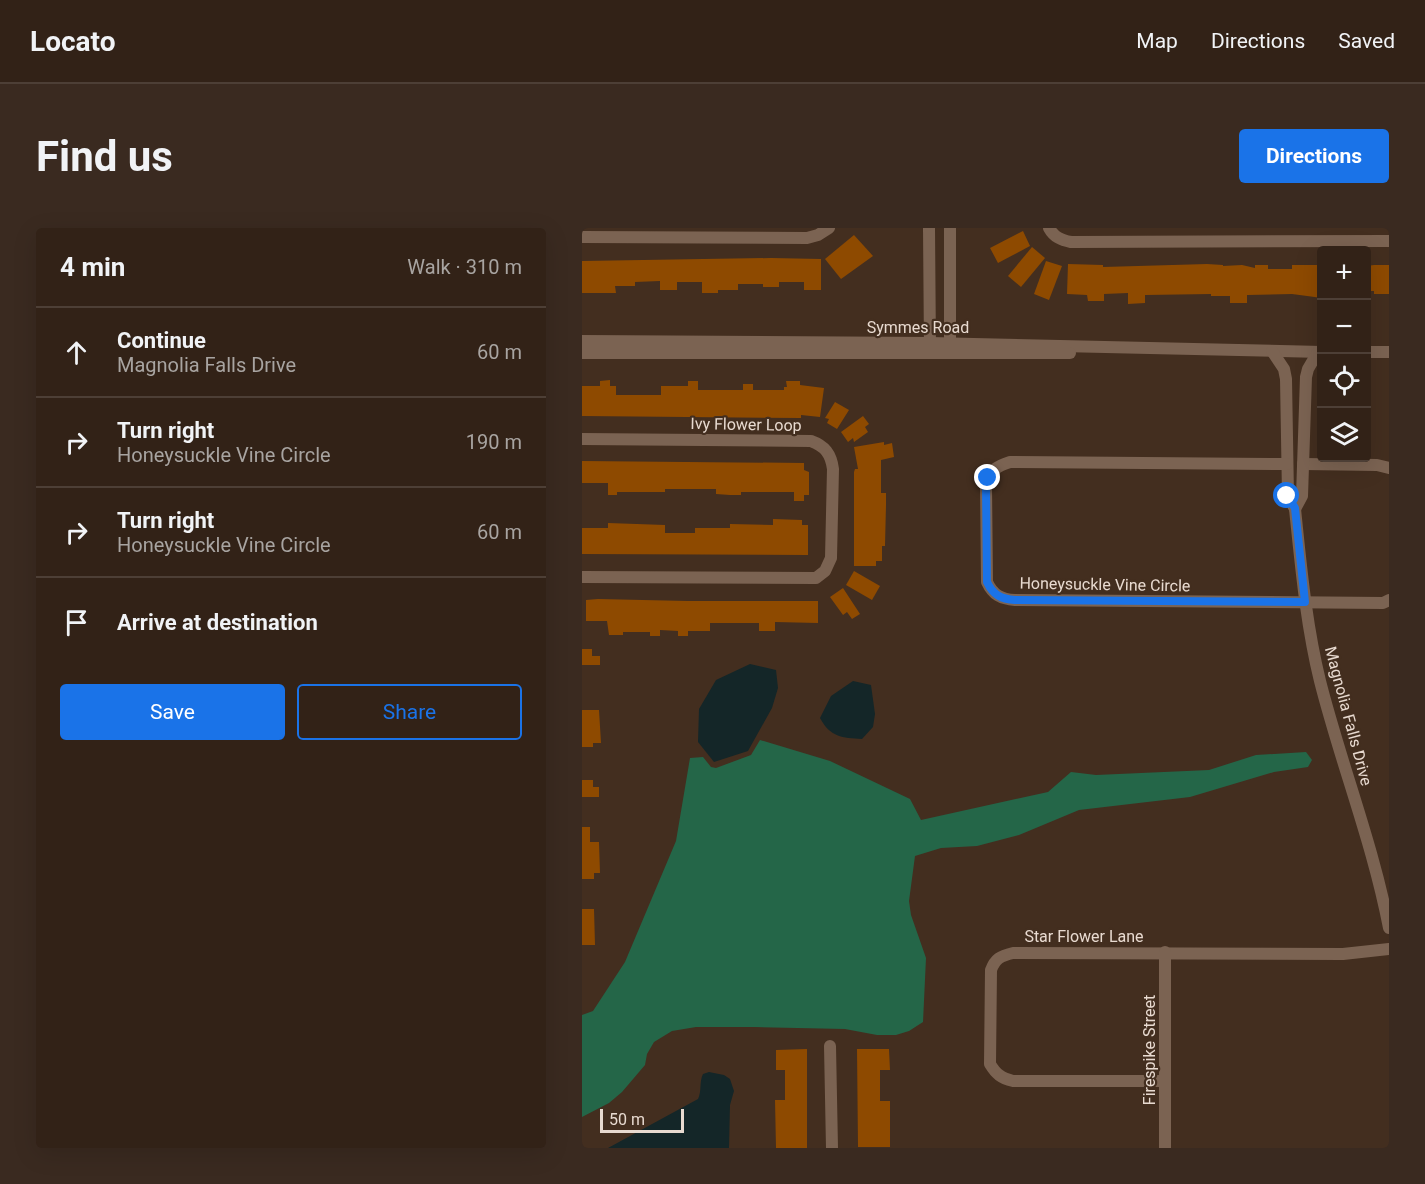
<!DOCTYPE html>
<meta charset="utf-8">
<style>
:root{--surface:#322217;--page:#3a2a20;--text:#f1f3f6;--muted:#a8a4a1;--line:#4d3f36;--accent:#1a73e8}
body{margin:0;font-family:Roboto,sans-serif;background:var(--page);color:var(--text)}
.controls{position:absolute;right:18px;top:18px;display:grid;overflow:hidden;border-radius:6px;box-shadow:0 6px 24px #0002}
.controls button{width:54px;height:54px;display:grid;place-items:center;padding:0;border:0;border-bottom:2px solid var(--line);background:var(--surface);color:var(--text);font:30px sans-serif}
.scale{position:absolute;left:18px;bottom:15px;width:84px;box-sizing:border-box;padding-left:6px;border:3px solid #e8dad0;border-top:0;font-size:16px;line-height:21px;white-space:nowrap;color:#e8dad0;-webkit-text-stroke:4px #432e1f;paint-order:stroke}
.stop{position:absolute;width:18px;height:18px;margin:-14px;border:4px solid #1a73e8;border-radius:50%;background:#fff}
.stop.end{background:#1a73e8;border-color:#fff;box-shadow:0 2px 6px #0008}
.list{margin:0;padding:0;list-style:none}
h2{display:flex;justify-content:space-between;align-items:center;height:78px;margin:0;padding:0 24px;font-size:26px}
h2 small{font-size:20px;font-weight:400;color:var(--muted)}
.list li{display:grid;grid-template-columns:39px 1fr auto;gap:18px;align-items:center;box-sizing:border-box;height:90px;padding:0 24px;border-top:2px solid var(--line)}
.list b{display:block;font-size:22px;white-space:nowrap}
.list p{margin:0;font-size:20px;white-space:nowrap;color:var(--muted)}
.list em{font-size:20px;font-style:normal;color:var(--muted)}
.actions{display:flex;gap:12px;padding:18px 24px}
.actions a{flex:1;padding:14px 0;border:2px solid var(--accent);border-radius:6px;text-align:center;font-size:21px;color:var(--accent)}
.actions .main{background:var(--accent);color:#fff}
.icon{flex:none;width:33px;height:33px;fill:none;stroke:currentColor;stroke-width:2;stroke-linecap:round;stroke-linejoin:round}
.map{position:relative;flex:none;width:807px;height:920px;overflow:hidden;border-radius:6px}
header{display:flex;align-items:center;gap:36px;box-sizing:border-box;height:84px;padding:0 30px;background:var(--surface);border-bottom:2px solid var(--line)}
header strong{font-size:28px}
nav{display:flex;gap:33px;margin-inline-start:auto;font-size:21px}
.intro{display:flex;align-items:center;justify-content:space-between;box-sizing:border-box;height:144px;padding:0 36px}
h1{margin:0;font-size:42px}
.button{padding:15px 27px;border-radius:6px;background:var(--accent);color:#fff;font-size:21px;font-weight:700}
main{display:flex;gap:36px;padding:0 36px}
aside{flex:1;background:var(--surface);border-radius:6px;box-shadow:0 6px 24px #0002}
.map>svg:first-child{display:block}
</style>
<header>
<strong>Locato</strong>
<nav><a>Map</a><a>Directions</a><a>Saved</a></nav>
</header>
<div class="intro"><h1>Find us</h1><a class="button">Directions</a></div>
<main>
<aside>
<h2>4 min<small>Walk · 310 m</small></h2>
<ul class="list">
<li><svg class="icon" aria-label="ahead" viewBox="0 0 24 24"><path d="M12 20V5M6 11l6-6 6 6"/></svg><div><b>Continue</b><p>Magnolia Falls Drive</p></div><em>60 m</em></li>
<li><svg class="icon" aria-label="right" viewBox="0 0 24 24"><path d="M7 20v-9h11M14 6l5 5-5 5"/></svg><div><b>Turn right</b><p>Honeysuckle Vine Circle</p></div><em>190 m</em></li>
<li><svg class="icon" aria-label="right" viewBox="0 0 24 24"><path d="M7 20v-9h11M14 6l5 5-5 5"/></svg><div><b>Turn right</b><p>Honeysuckle Vine Circle</p></div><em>60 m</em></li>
<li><svg class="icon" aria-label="arrive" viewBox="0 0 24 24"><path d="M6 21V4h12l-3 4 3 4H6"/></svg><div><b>Arrive at destination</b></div></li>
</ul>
<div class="actions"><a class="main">Save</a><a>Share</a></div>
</aside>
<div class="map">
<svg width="807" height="920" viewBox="0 0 807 920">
<rect width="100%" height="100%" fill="#432e1f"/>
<polygon fill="#246648" points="178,512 248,533 328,571 339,592 466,564 489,544 514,547 627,542 674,527 724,524 730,532 726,539 692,544 608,569 497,582 437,607 395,618 359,620 333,628 327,673 329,687 344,730 341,794 327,803 314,807 295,807 263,801 172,799 114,799 90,803 72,814 65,826 63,837 40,864 27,875 0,889 0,787 11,783 43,734 94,613 108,530 121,529 129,539 134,540 169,527"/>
<g fill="#142628">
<polygon points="168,436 194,442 196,460 190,480 166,523 132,534 116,514 117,481 134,452"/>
<path d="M271,453L289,457L293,486L291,499L280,511C260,510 248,509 238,490L249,468Z"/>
<path d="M127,844L142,847L148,851L152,863L148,877L147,920H26L116,871C120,863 117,854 121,846Z"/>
</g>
<g fill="#8e4a00">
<polygon points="441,3 448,18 416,35 408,20"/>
<polygon points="272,7 291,28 259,51 243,31"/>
<polygon points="450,19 463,30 439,59 426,48"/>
<polygon points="189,30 239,31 239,62 222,62 222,54 197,54 197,59 181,59 181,56 156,56 156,62 136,62 136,65 120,65 120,54 95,54 95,62 78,62 78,53 53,54 53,58 33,58 34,65 0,65 0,33"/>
<polygon points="464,33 480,38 467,72 452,66"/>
<polygon points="486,36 521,37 521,39 625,36 641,37 641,38 660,37 673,40 673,37 686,37 686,41 710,41 710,37 740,37 740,70 710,66 665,67 665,75 648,75 648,68 629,68 629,66 563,67 563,75 546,76 546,65 522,66 522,73 506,73 505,67 485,66"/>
<polygon points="792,37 807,37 807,66 792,66 792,63 784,63 784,38"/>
<polygon points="28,152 28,158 34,158 34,167 79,167 79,158 106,158 106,153 116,153 116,162 161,162 161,156 171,156 171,162 202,162 202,159 205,159 204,153 218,153 218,157 242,160 238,189 219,187 219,190 0,188 0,158 18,158 18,153"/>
<polygon points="253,174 267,182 255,201 245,195 247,191 243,190"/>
<polygon points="281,188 287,196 283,199 286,204 272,214 271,210 266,214 259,204"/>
<polygon points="302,214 302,217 310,215 312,229 299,232 299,265 304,265 304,277 303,318 300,318 300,333 294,333 294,338 272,338 272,244 273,241 276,241 272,219"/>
<polygon points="0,233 222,235 222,242 227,244 227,267 222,267 222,273 212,273 212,264 159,264 159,267 148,267 134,266 134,261 83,261 83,264 35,264 35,267 26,267 26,255 0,255"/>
<polygon points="191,291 220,292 220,297 226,297 226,327 0,326 0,300 26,300 26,295 83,297 83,305 113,305 113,300 148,300 148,296 191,297"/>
<polygon points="272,343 298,358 290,372 264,357"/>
<polygon points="261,360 278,386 270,391 265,384 261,387 248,369"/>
<polygon points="16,371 106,373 236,373 236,395 193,394 193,403 177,403 177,395 128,395 128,403 106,403 106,408 96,408 96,403 78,402 78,408 68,408 68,404 41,404 41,407 27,407 25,393 4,393 4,372"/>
<polygon points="0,421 10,421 10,428 18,428 18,437 0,437"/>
<polygon points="0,482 17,482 19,515 11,515 11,519 0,519"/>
<polygon points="0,552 11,552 11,559 17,559 17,569 0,569"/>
<polygon points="0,599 8,599 8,614 17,614 18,645 12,645 12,651 0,651"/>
<polygon points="0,681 12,681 13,717 0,717"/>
<polygon points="225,821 225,920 194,920 193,872 203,872 203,842 194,842 194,822"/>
<polygon points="275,821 307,821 308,842 298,842 298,873 308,873 308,919 276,919"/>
</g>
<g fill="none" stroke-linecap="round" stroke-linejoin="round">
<g stroke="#7b6352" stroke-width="12">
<polyline points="347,0 348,122"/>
<polyline points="368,0 368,121"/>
<path d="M467,0C472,9 479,12 489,14L807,13"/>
<polyline points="0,9 225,10 236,7 247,0"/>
<polyline points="0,113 348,115 740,124"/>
<path d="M690,123L702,141L704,151L706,268L713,281C719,338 724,396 738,453C759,536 791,616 807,700"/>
<polyline points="784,124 807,124"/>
<polyline points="0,125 488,125"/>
<path d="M0,211L229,213C243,218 249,226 251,241L249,330L243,343L234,350L0,349"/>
<path d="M705,236L428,234C415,238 407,243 404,257L405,354C411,367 419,371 433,372L801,375L807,372"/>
<polyline points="721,236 795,237 807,240"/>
<polyline points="713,281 720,268 724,149 726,141 736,124"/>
<polyline points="248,818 250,920"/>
<path d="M583,853H431C419,850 414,846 408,836L409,742C413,731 418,728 431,725L761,726L807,721"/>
<polyline points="583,920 583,724"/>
</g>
</g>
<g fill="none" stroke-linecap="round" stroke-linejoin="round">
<path stroke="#1a73e8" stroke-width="8" d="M406,250L404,257L405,354C411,367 419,371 433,372L723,374L713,280L705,268"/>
</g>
<g text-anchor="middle" stroke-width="4.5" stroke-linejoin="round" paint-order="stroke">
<g font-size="16" fill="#e8dad0" stroke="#432e1f">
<text x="336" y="105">Symmes Road</text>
<text transform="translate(164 196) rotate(1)" y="6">Ivy Flower Loop</text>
<text transform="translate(523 356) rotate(1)" y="6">Honeysuckle Vine Circle</text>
<text transform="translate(767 488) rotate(75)" y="6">Magnolia Falls Drive</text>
<text x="502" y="714">Star Flower Lane</text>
<text transform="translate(567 822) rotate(-90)" y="6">Firespike Street</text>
</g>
</g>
</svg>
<div class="controls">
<button>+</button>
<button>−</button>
<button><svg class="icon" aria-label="locate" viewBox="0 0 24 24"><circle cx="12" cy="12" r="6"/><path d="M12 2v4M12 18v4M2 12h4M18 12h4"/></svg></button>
<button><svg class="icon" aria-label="layers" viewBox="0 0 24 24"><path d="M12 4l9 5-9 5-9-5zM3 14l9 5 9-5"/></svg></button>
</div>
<div class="scale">50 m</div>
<div class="stop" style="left:705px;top:268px"></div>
<div class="stop end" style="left:406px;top:250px"></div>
</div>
</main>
